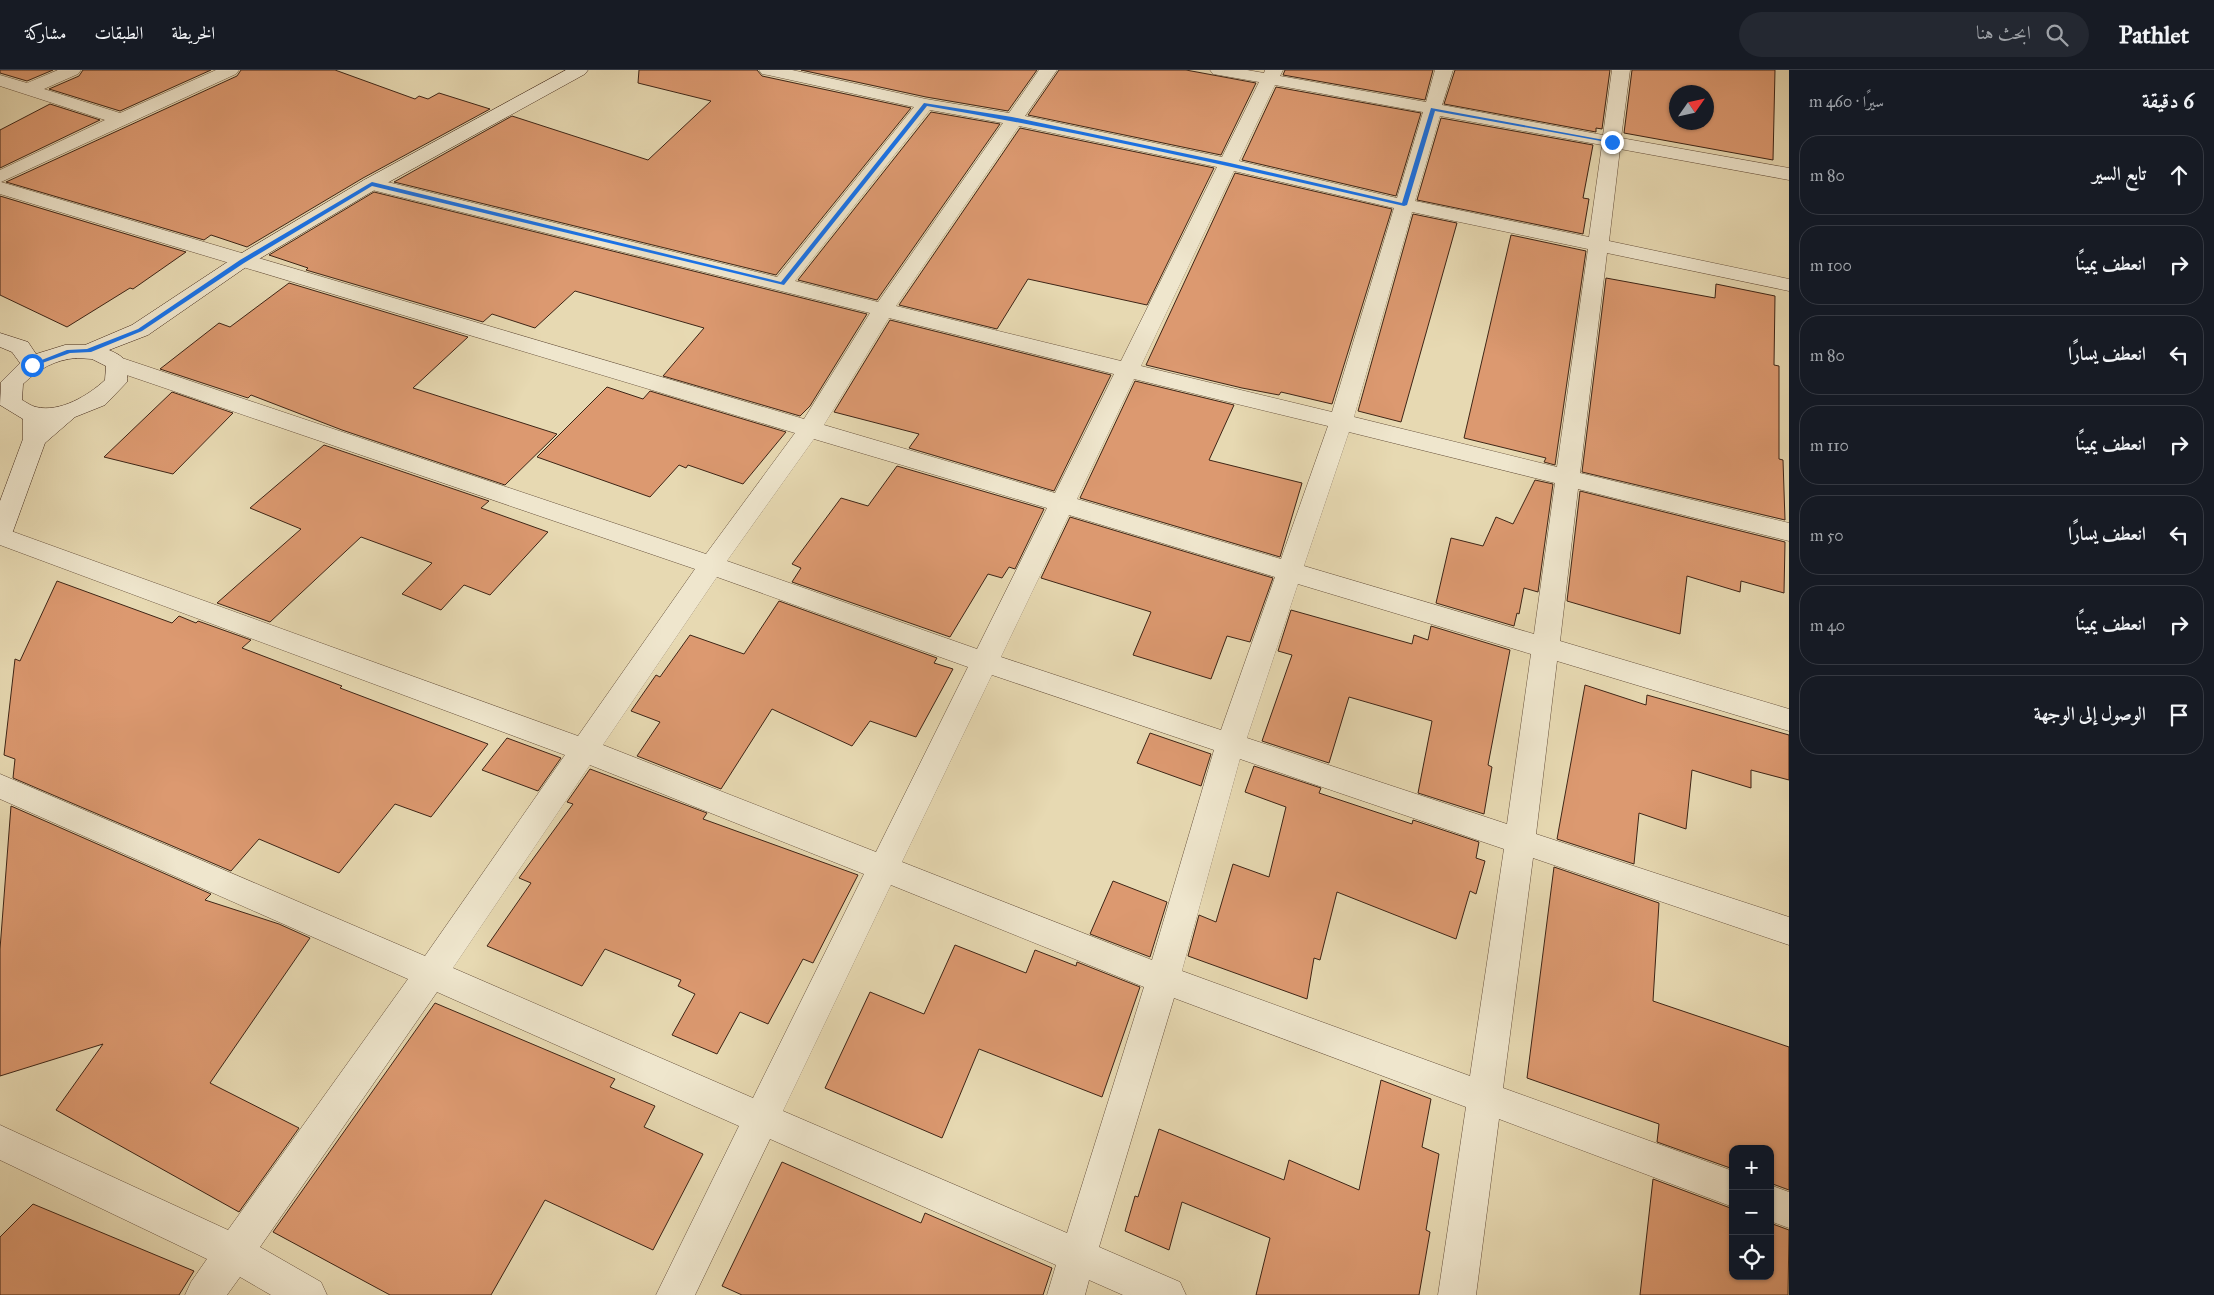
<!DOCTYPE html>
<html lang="ar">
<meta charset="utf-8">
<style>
:root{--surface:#171b24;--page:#242831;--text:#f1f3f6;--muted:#9ea1a6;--line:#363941}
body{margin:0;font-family:"IM FELL Great Primer",Amiri,serif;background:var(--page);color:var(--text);direction:rtl}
.controls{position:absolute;right:15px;bottom:15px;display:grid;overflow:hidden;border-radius:10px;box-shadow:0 1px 4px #0004}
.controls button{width:45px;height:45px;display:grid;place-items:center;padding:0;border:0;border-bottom:1px solid var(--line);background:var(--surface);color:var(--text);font:25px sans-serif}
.compass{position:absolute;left:1669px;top:15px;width:45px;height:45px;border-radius:50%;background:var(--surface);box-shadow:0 1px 4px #0004;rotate:56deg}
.stop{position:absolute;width:15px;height:15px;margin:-11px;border:4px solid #1a73e8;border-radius:50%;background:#fff}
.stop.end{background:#1a73e8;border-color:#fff;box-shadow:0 1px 5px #0008}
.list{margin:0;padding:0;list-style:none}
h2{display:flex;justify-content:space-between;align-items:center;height:65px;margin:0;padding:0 20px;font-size:21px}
h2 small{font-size:16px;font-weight:400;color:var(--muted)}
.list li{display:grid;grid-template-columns:32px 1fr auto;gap:15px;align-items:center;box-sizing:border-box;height:80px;margin:0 10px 10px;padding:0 10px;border:1px solid var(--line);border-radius:20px}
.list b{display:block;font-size:19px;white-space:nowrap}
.list em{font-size:16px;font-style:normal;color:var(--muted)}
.icon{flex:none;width:28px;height:28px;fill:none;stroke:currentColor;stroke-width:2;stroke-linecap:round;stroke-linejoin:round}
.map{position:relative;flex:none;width:1789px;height:1225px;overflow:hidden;direction:ltr}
header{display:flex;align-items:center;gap:30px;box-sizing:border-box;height:70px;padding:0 25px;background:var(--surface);border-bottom:1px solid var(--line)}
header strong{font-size:24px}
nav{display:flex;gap:28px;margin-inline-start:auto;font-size:18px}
.search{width:350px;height:45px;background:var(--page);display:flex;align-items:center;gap:12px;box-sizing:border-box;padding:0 18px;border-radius:28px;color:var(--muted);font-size:19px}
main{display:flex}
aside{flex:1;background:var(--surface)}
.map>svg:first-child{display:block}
</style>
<header>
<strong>Pathlet</strong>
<div class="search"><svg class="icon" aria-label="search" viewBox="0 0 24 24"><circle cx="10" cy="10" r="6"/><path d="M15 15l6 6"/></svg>ابحث هنا</div>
<nav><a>الخريطة</a><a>الطبقات</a><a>مشاركة</a></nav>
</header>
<main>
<aside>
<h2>6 دقيقة<small>سيرًا · 460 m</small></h2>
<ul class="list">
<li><svg class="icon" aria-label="ahead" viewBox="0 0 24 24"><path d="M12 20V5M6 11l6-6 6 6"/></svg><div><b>تابع السير</b></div><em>80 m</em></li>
<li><svg class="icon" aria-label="right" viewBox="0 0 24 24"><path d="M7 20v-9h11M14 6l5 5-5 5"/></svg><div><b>انعطف يمينًا</b></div><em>100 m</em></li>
<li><svg class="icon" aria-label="left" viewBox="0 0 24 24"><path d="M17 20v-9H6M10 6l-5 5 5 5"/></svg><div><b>انعطف يسارًا</b></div><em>80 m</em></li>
<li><svg class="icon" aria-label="right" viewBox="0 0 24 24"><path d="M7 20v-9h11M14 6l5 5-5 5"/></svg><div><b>انعطف يمينًا</b></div><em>110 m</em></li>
<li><svg class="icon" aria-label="left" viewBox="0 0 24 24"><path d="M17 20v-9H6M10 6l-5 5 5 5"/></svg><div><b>انعطف يسارًا</b></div><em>50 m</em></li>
<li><svg class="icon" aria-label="right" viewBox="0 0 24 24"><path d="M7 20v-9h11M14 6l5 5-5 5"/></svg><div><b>انعطف يمينًا</b></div><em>40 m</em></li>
<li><svg class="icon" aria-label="arrive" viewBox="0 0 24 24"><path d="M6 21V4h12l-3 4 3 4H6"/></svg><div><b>الوصول إلى الوجهة</b></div></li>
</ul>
</aside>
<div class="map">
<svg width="1789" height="1225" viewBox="0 0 1789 1225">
<rect width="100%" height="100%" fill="#e7d9b2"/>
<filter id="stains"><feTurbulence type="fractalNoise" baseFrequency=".004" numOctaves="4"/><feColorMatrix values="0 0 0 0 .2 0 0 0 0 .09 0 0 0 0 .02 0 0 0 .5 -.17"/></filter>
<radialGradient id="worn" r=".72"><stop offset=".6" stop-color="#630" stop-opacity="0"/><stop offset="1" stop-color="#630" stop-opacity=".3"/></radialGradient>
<g fill="#dc9970" stroke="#3e2516" fill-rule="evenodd">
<polygon points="0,0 53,0 27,11 0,3"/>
<polygon points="83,0 211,0 120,41 49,19 79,6"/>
<polygon points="241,0 335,0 415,29 419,26 428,29 439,23 490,39 363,108 247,177 211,165 204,170 6,112 237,6"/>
<polygon points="639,0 757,0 762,6 911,38 776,205 394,112 512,46 648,90 711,31 638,13"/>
<polygon points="801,0 1037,0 1008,41 926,27"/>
<polygon points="1059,0 1186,0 1256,13 1221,85 1028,45"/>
<polygon points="1285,0 1433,0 1425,30 1283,5"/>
<polygon points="1455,0 1610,0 1602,59 1596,58 1596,62 1444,34"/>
<path d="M1632,0H1775L1773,90L1624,63ZM1676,22H1706V52H1676Z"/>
<polygon points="1276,17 1421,43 1396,126 1242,90"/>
<polygon points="50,34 100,50 0,98 0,60"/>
<polygon points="931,42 1000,54 877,230 798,210"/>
<polygon points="1441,48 1593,75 1583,128 1589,129 1583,164 1417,130"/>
<polygon points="1020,58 1214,98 1147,235 1028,209 997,259 899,235"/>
<polygon points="1235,103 1392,139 1332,334 1281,322 1279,325 1242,318 1146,295"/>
<polygon points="374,122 867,244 810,336 800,346 663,306 704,258 575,221 535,258 492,244 483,252 306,200 308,198 269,185"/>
<polygon points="0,126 186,182 133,219 130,218 67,257 0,225"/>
<polygon points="1413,144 1457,153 1401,352 1358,341"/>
<polygon points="1511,165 1586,181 1555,395 1544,392 1546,388 1464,368"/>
<polygon points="1606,208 1715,228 1716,214 1775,226 1774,295 1779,296 1779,389 1783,390 1785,450 1582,402"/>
<polygon points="289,213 468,267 413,318 557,364 505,415 342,360 251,325 248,328 160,299 219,253 230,257"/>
<polygon points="890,250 1111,305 1054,421 909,378 919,364 834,342"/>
<polygon points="1135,311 1234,335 1209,390 1302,413 1280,487 1080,428"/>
<polygon points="607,317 643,329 650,321 786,362 743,414 688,395 686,398 679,395 650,427 537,387"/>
<polygon points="172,322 233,343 173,404 104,387"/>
<polygon points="324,375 489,431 481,438 548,462 490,525 464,515 441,540 402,524 432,493 361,467 270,552 217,533 301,459 250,438"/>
<polygon points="897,396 1044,439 1015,499 1009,497 1002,508 988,504 950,567 792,512 801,498 792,494 841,428 868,436"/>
<polygon points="1535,410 1553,414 1538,522 1524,518 1519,544 1517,543 1514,556 1436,533 1451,468 1483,476 1496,447 1513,454"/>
<polygon points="1580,421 1785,472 1784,523 1741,511 1740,522 1687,506 1680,564 1567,531"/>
<polygon points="1070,447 1273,508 1250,572 1227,566 1211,609 1133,585 1151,542 1041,508"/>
<polygon points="57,511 172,553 179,546 196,553 198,551 251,570 242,578 342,616 340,618 488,674 431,747 395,734 339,803 259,769 231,801 13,708 15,689 4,685 15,589 20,591"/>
<polygon points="779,531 937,588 934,593 953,599 916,667 870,651 852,676 772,639 721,719 637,686 660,652 631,641 656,605 660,607 690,565 744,584"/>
<polygon points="1291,540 1412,574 1414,565 1428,570 1431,556 1510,580 1488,695 1492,697 1484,744 1418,723 1432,651 1349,627 1329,693 1262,671 1292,585 1278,581"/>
<polygon points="1585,615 1646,635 1647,625 1789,665 1789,710 1751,700 1751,718 1692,700 1686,759 1639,743 1634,794 1557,769"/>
<polygon points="1150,663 1211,684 1201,716 1137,693"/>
<polygon points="507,668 561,688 538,721 482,700"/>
<polygon points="1254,696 1321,718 1319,723 1412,754 1413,750 1479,772 1476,788 1485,791 1476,824 1470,821 1456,869 1337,822 1320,890 1314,888 1307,929 1188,886 1199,845 1216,852 1233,794 1269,807 1286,737 1245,722"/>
<polygon points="590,699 707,743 703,749 858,805 813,893 803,889 768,954 740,942 717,984 672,965 695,924 678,916 681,910 605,879 582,916 487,876 531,813 519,808 573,734 567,732"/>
<polygon points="11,736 211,824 205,830 279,854 310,868 210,1013 299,1058 239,1142 56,1040 103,974 0,1006 0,879"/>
<polygon points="1554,797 1659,833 1653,931 1789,977 1789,1120 1770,1113 1770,1079 1733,1079 1733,1099 1657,1072 1659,1054 1527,1008"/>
<polygon points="1113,811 1167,832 1150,887 1090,864"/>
<polygon points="955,875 1026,903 1035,880 1076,896 1077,892 1140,917 1102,1027 979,979 942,1068 825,1018 870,922 924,944"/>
<polygon points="435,933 615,1009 610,1017 655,1036 644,1057 703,1084 653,1180 545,1130 491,1225 390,1225 273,1162"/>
<polygon points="1381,1010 1431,1029 1422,1077 1439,1084 1426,1160 1430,1162 1419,1225 1256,1225 1270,1168 1182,1132 1169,1180 1125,1161 1135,1126 1138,1127 1159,1059 1284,1110 1289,1090 1359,1120"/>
<polygon points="782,1092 921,1153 925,1143 1052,1198 1043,1225 742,1225 722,1216"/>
<polygon points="1653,1109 1733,1139 1733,1206 1770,1206 1770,1153 1789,1160 1788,1225 1640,1225"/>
<polygon points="33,1134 194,1201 179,1225 0,1225 0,1167"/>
</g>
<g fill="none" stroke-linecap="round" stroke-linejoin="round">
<defs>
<g id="street">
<path d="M58,0H81L78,4L44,19L120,43L216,0H239L236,4L1,112L804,349L870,243L364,118L361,114L364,110L371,108L777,207L914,37L768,5L762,4L759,0H792L926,29L1009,43L1039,0H1057L1025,46L1222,87L1259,12L1213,4L1210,0H1247L1264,3L1265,0H1283L1280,6L1426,32L1435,0H1453L1442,35L1603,65L1612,0H1630L1621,68L1789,98V110L1620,79L1609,171L1789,209V221L1607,183L1580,403L1789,453V471L1578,419L1560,571L1789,639V661L1557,591L1536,764L1789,847V875L1533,788L1503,1018L1733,1101V1137L1499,1049L1476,1225H1438L1466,1037L1174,928L1099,1177L1180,1212L1186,1225H1123L1089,1210L1085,1225H1047L1056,1195L770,1069L695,1225H656L739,1056L437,922L260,1177L321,1212L327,1225H271L240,1207L227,1225H185L191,1212L207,1189L0,1090V1055L228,1160L408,909L0,729V704L425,886L565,685L0,475V457L578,666L695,499L109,299L106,294L109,289L117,287L125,289L706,484L795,363L0,124V100L105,50L0,16V5L27,13ZM1275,15L1423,42L1397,128L1239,91ZM930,40L1003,53L878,232L795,211ZM1440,46L1602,75L1589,167L1415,131ZM1019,56L1217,97L1121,291L896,236ZM1234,101L1394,138L1332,342L1141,296ZM1412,142L1588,179L1557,397L1354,347ZM889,248L1114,304L1055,423L824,355ZM1134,309L1328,356L1281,489L1077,429ZM1349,362L1555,413L1534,564L1304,496ZM814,369L1047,438L977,579L727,491ZM1069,445L1275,507L1221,660L1001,587ZM717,507L968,597L876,782L603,675ZM1298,514L1531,584L1507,754L1247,668ZM992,605L1214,680L1152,890L902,792ZM1240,689L1504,779L1470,1006L1182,901ZM590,695L864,804L753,1028L453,898ZM891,815L1144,917L1067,1163L783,1041Z"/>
<polygon points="1770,1115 1789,1122 1789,1158 1770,1151"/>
</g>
<path id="secondary" d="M566,0H588L585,4L378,118L249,195L148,265L109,280C128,288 128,293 127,312L105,335L75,347L45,373L12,464L9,470L0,473V431L23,369V349L0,335L1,312L20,293L12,282L0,277V263L28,272L36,284L65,275H85L132,255L235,187L364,110ZM76,288L92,289L106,296L105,310C89,325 60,343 36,337C31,336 26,332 22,330L23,314C39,299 54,290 76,288Z"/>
</defs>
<use href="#street" stroke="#68523d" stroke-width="1"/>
<use href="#secondary" stroke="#3e2516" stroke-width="1"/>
<use href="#street" fill="#efe6cd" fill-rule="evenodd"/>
<use href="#secondary" fill="#efe6cd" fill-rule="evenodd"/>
</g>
<path fill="#1a73e8" d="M924,33L1012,47L1230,93L1402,133L1431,38L1615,72L1612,73L1435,41L1407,135L1404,136C1246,100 1087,63 927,36L784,215L372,116L244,193L142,261L91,282L70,283L34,296L29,295L67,280L87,279L138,259L240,190L372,112L781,212Z"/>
<rect width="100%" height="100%" filter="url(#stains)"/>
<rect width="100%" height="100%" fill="url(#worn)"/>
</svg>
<div class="controls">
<button>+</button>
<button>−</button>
<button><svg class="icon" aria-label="locate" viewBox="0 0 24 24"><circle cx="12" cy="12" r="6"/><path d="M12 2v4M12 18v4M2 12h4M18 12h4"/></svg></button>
</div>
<svg class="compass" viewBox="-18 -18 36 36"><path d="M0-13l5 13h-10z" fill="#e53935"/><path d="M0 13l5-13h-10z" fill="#9ea1a6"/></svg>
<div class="stop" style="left:32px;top:295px"></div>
<div class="stop end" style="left:1612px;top:72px"></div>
</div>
</main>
